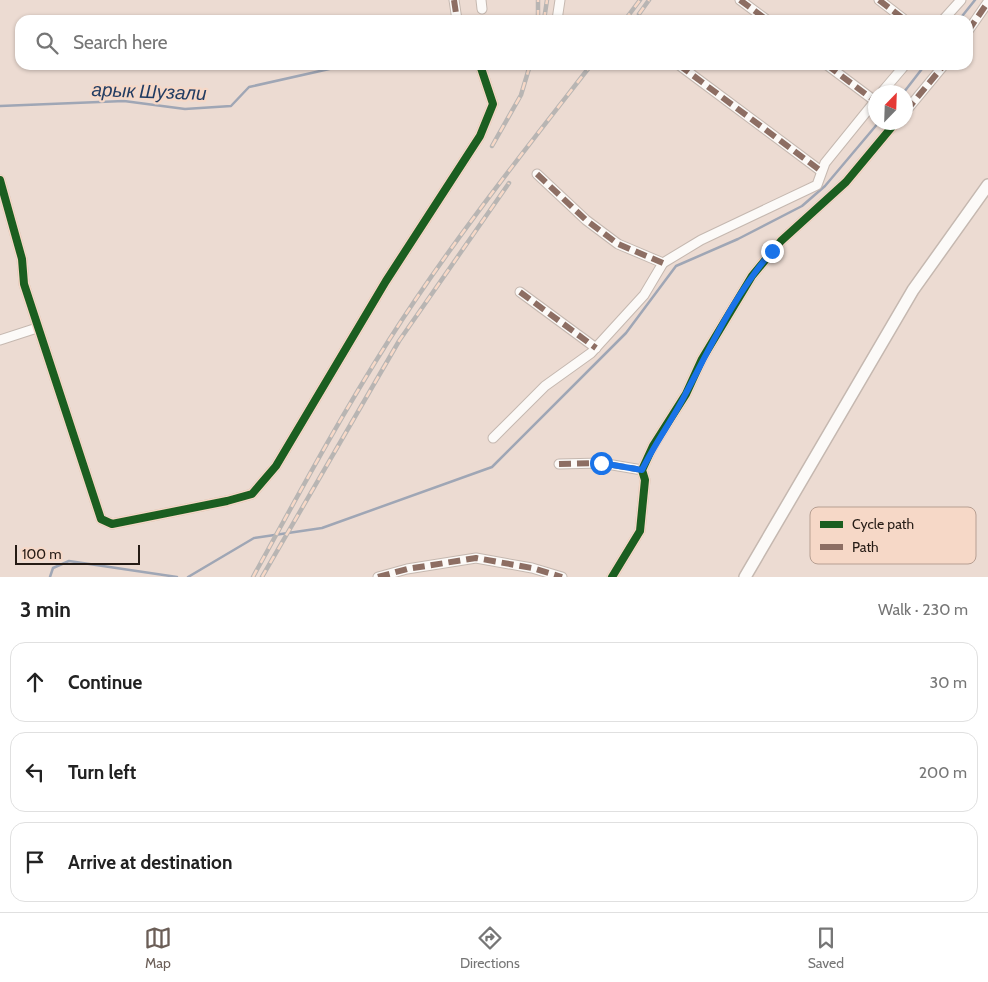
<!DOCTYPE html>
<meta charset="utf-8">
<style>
:root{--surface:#fff;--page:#f6f6f6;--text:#222;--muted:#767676;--line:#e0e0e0;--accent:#6b5e57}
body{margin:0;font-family:Cabin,sans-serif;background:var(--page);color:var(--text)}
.compass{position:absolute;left:868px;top:85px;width:45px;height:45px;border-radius:50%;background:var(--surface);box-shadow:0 1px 4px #0004;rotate:23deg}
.scale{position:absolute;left:15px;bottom:12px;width:125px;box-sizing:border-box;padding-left:5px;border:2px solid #251b15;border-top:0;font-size:14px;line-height:18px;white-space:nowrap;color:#251b15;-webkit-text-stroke:4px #f6d8c7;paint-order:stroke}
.stop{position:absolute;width:15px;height:15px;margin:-11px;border:4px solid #1a73e8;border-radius:50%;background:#fff}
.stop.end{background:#1a73e8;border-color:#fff;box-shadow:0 1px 5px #0008}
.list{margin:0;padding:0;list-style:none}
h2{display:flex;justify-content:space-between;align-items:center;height:65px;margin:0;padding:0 20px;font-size:21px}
h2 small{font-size:16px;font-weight:400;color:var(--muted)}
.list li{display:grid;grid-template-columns:32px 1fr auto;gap:15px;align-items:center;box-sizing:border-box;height:80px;margin:0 10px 10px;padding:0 10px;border:1px solid var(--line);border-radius:15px}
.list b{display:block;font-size:19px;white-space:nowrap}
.list em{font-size:16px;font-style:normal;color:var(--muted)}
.icon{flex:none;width:28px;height:28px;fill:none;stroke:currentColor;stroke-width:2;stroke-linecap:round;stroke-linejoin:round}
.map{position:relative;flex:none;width:988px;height:577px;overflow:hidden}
.search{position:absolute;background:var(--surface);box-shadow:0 1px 4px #0004;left:15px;right:15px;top:15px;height:55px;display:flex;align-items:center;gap:12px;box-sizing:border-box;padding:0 18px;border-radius:15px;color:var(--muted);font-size:19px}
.sheet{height:335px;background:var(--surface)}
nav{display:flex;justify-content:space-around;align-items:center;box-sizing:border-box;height:70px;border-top:1px solid var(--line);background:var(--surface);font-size:14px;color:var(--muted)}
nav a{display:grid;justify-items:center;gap:2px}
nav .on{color:var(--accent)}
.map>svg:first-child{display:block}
</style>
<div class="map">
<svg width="988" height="577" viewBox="0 0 988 577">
<rect width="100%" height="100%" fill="#ecdbd2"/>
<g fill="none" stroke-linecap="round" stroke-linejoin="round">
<g stroke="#9fa6b5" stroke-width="2.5">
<polyline points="959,20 975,0"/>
<polyline points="904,92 925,65"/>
<polyline points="0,106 124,101 185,109 231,106 249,87 347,65"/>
<polyline points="50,577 53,568 69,561 177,577"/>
<polyline points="188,577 254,538 322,528 492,467 626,333 676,266 738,239 802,206 825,186 879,122"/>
</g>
<defs>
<g id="minor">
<polyline points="454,0 457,20"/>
<polyline points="481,0 482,9"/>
<polyline points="740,0 767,20"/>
<polyline points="879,0 905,20"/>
<polyline points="557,20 560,0"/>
<polyline points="943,20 961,0"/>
<polyline points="968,31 988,2"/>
<polyline points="679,65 821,171"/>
<polyline points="827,65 875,101"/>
<polyline points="882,92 905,65"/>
<polyline points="906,111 944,65"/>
<polyline points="537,174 586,220 618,244 663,263"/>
<polyline points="0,180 22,259 24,284 101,519 112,524 227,501 252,494 276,466 386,281 480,136 493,104 480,65"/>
<polyline points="520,292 596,348"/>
<polyline points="0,340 37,328"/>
<polyline points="493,438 545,386 591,353 644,295 663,263 701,240 817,185 825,163 876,100"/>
<polyline points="559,464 601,463 642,470"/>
<polyline points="378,577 407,569 476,558 532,568 562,577"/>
<polyline points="612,577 640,531 645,480 642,470 653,446 686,394 702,359 752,276 781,241 846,182 896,122"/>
</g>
<polyline id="major" points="745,577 913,290 988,185"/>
</defs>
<use href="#minor" stroke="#c5b8b0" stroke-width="11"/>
<use href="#major" stroke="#c5b8b0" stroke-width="14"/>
<use href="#minor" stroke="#fcfaf8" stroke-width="9"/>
<use href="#major" stroke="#fcfaf8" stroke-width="11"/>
<defs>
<g id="rail">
<polyline points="639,14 649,0"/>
<polyline points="538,18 538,0"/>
<polyline points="544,20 547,0"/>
<polyline points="625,20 640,0"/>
<polyline points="492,146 521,95 530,65"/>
<path d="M253,577C297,497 340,417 389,340C450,244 521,155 591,65"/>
<polyline points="262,577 399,341 509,183"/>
</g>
</defs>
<use href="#rail" stroke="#b8b5b3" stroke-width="4.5"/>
<use href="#rail" stroke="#f6d8c7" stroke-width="2.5" stroke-dasharray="8" stroke-linecap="butt"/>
<g stroke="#8d6e63" stroke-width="6" stroke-dasharray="12 6" stroke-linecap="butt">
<polyline points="454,0 457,20"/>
<polyline points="740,0 767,20"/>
<polyline points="879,0 905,20"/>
<polyline points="968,31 988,2"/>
<polyline points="679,65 821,171"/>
<polyline points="827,65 875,101"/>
<polyline points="906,111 944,65"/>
<polyline points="537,174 586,220 618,244 663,263"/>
<polyline points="520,292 596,348"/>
<polyline points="559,464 601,463 642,470 644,466"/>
<polyline points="378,577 407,569 476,558 532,568 562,577"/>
</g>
<defs>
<g id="cycleway">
<polyline points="0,180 22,259 24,284 101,519 112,524 227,501 252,494 276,466 386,281 480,136 493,104 480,65"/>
<polyline points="612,577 640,531 645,480 642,470 653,446 686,394 702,359 752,276 781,241 846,182 896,122"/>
</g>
</defs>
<use href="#cycleway" stroke="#f6d8c7" stroke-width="11"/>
<use href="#cycleway" stroke="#1b5e20" stroke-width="8"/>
</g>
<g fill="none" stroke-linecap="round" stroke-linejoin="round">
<path stroke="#1a73e8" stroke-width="6" d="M601,463L642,470C655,443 673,419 686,393C712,344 735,294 772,251"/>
</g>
<g text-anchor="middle" stroke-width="4.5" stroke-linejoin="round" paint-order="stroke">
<g font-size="19" font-style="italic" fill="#223c62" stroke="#f6d8c7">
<text transform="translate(149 91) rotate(2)" y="7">арык Шузали</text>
</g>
</g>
<rect x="810" y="507" width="166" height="57" rx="8" fill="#f6d8c7" stroke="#b79f92" stroke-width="1"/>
<rect x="820" y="521" width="23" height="7" fill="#1b5e20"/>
<rect x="820" y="544" width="23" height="6" fill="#8d6e63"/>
<g font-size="14" fill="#251b15">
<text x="852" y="529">Cycle path</text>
<text x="852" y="552">Path</text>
</g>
</svg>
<svg class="compass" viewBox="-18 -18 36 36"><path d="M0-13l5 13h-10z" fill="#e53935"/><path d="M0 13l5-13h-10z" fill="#767676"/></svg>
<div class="scale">100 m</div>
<div class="stop" style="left:601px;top:463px"></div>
<div class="stop end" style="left:772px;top:251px"></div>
<div class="search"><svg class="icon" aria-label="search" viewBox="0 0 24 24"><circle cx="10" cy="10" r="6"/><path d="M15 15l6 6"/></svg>Search here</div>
</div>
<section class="sheet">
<h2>3 min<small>Walk · 230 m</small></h2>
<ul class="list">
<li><svg class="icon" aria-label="ahead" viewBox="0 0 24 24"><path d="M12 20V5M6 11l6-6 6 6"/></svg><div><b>Continue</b></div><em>30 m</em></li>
<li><svg class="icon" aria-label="left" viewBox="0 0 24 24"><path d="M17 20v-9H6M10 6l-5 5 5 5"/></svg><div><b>Turn left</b></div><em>200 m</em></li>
<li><svg class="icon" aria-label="arrive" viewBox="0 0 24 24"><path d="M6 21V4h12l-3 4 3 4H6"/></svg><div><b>Arrive at destination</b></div></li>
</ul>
</section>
<nav>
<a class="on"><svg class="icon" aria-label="map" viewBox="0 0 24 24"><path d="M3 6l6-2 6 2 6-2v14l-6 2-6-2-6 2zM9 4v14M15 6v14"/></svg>Map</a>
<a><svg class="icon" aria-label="directions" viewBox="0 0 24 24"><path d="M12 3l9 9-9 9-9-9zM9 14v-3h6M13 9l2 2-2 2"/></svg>Directions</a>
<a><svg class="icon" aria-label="saved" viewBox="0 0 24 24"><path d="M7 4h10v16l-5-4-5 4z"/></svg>Saved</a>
</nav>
